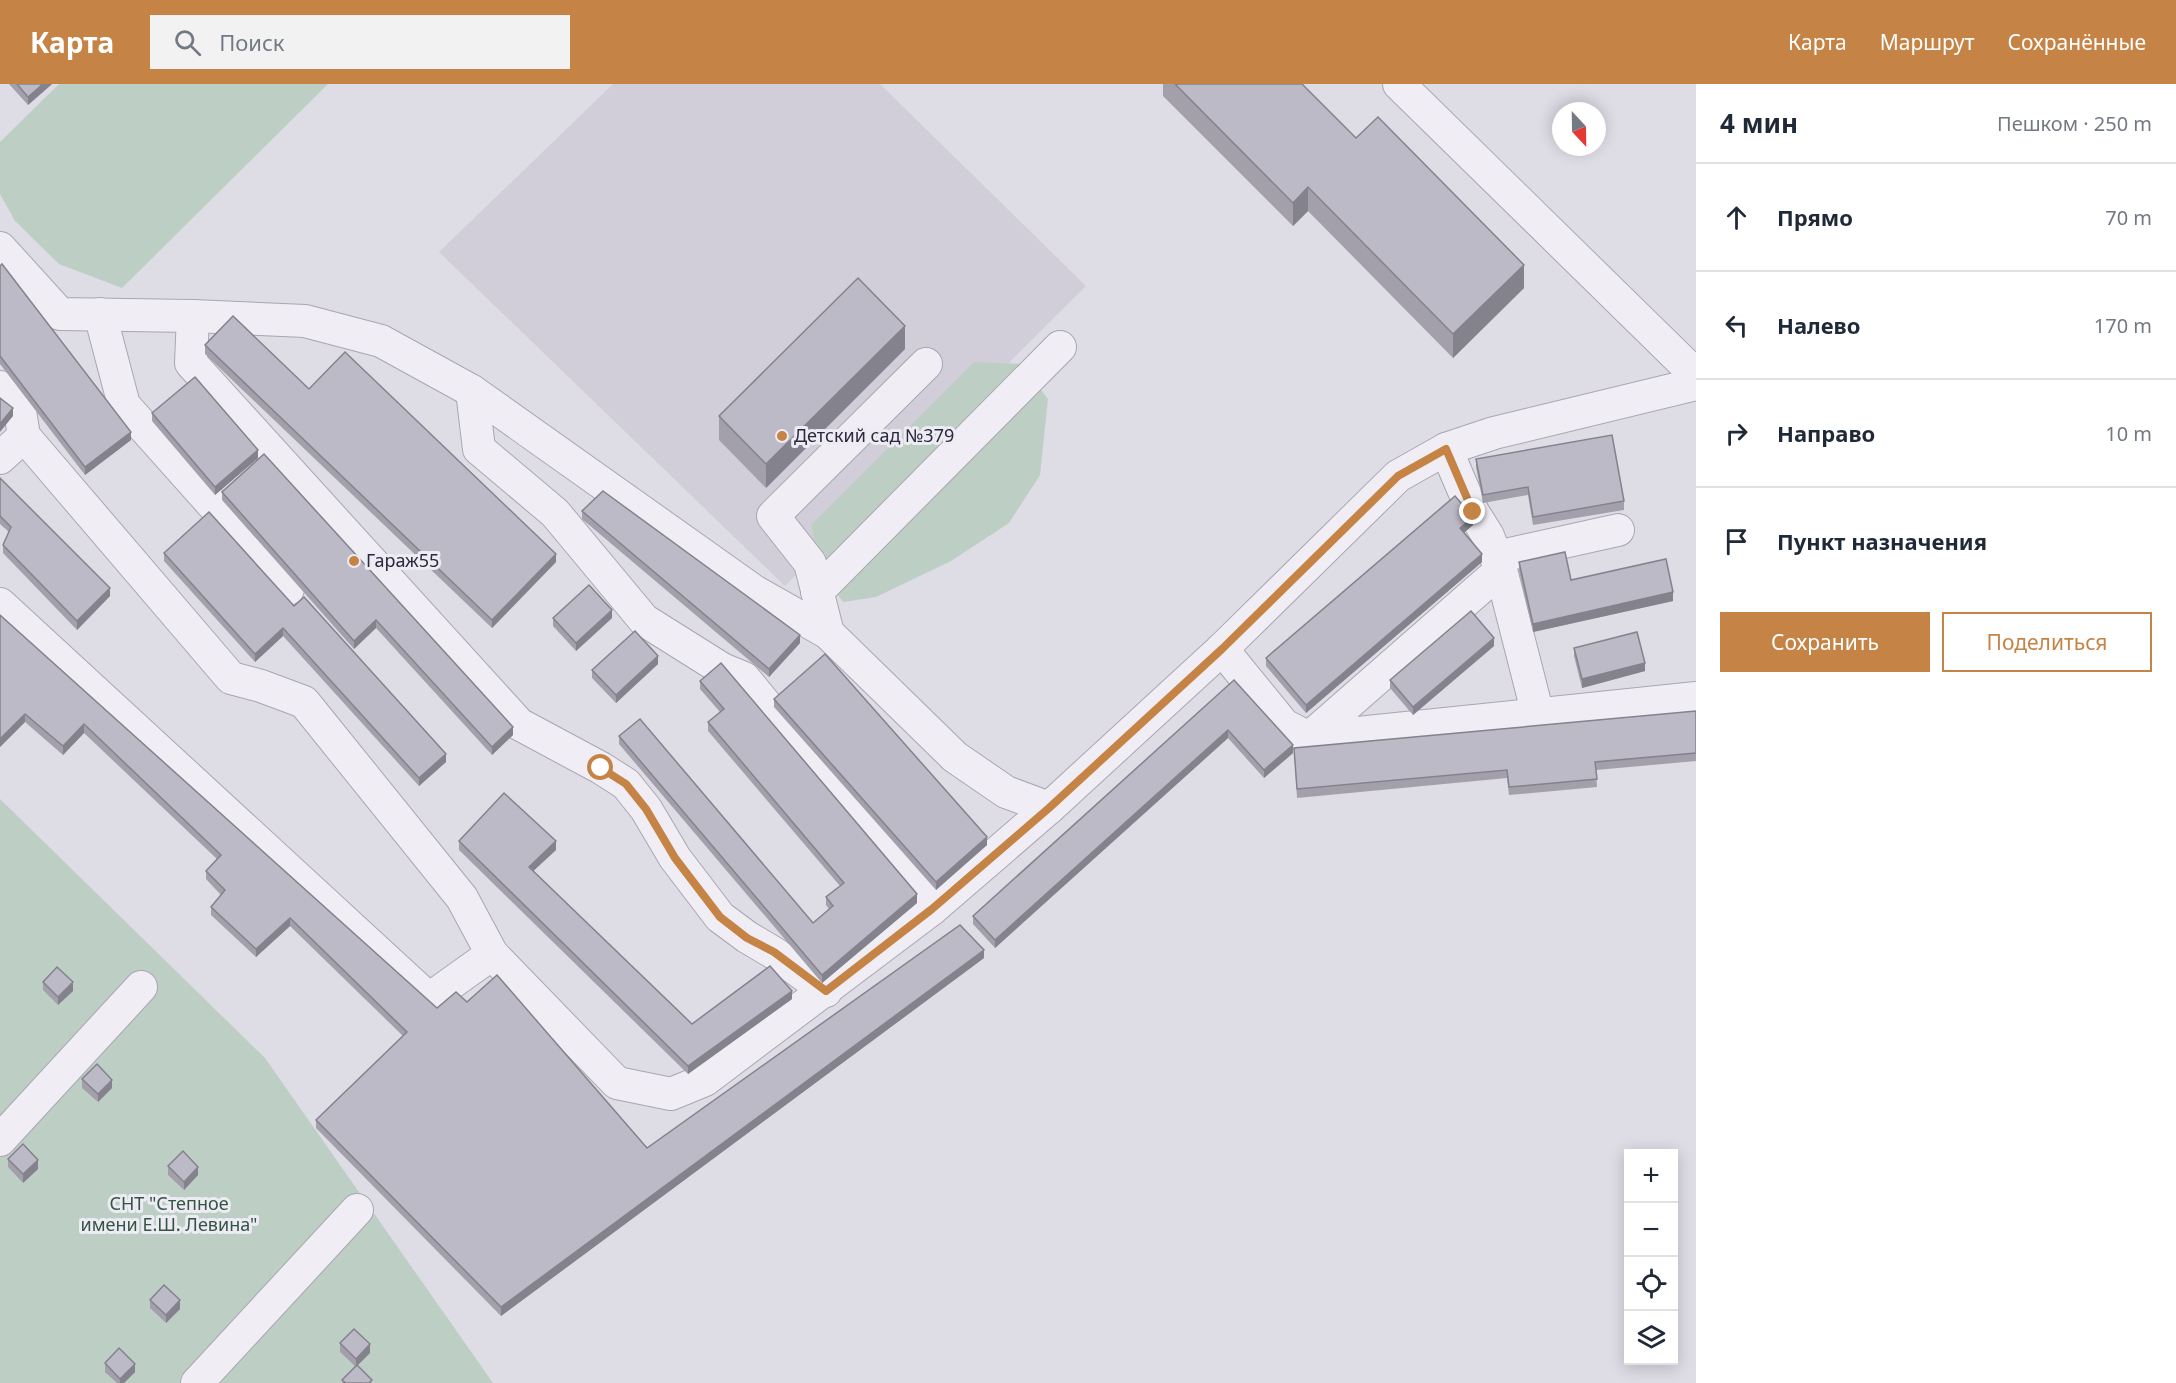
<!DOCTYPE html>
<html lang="ru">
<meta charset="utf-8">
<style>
:root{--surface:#fff;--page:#f2f2f3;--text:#1f2937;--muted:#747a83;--line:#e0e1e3;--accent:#c58446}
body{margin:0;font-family:"Noto Sans",sans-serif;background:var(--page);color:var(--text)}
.controls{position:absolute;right:18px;bottom:18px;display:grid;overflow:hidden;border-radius:0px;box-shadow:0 3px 15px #0003}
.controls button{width:54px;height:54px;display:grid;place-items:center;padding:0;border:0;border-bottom:2px solid var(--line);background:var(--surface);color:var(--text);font:30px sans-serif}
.compass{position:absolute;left:1552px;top:18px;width:54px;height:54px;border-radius:50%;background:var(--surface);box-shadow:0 3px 15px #0003;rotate:158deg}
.stop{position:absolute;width:18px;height:18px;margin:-14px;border:4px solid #c58446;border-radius:50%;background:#fff}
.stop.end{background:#c58446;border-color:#fff;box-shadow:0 2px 6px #0008}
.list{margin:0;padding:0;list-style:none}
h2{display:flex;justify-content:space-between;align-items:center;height:78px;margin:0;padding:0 24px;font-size:26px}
h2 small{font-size:20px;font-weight:400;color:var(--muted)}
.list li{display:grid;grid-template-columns:39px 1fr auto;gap:18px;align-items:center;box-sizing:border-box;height:108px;padding:0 24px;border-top:2px solid var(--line)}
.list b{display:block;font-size:22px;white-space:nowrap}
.list em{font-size:20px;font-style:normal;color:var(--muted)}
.actions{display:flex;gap:12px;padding:18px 24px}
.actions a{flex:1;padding:14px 0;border:2px solid var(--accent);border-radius:0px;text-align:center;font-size:21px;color:var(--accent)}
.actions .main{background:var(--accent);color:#fff}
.icon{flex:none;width:33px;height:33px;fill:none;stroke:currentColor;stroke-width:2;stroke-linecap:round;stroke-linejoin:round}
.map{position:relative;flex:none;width:1696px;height:1299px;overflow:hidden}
header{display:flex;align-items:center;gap:36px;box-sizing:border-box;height:84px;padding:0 30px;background:var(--accent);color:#fff}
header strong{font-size:28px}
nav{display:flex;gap:33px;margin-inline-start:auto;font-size:21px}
.search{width:420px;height:54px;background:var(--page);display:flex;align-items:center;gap:15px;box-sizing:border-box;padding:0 21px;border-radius:0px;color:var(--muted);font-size:22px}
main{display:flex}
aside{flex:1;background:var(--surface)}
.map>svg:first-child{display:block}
</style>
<header>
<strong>Карта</strong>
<div class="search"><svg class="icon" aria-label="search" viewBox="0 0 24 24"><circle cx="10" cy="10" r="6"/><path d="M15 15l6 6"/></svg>Поиск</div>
<nav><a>Карта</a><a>Маршрут</a><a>Сохранённые</a></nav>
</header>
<main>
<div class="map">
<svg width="1696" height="1299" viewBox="0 0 1696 1299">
<rect width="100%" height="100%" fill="#dedce5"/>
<polygon fill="#d1ceda" points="613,0 880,0 1086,202 785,502 439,168"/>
<g fill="#bdcfc4">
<polygon points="59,0 328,0 122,204 59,180 15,137 0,110 0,58"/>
<polygon points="974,278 1021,280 1048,315 1040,391 1009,439 951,477 876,513 843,518 823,490 811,441"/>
<polygon points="0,715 265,974 493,1299 0,1299"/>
</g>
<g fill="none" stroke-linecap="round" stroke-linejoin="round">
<defs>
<g id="minor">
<polyline points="1399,0 1696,291"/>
<polyline points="0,164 60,230 193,232 305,237 381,257 472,307 754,507 828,549 955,673 1006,708 1049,724"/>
<polyline points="100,230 124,321 288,505"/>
<polyline points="193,232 191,279 519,640 601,684 626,700 646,725 675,774 720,833 747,853 774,869 826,907"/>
<polyline points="0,303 19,321 24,352 0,374"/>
<polyline points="472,307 479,365 555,429 644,536 722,585 744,594 932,825"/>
<polyline points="24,352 231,594 261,602 304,618 462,814 492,870"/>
<polyline points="1446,365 1473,428 1488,452 1501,486 1538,631"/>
<polyline points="1496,473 1618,446"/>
<polyline points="817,508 1060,263"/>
<polyline points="0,520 429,915 492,870 617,999 671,1010 705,996 932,825 1049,724 1222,565 1398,392 1446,365 1494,349 1696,300"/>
<polyline points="828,549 810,479 773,432 926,280"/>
<polyline points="1222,565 1284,641 1309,654 1696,614"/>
<polyline points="1309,654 1501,486"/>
<polyline points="0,1056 141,903"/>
<polyline points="197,1299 357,1126"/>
</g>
</defs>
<use href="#minor" stroke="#a9a6b2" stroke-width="34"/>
<use href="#minor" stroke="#f0eef4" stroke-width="32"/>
</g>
<g fill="#a3a0ac">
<polygon points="9,0 52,0 28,21"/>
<polygon points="1163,0 1302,0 1356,54 1524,204 1453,274 1308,127 1293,142 1163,12"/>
<polygon points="0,182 131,356 85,391 0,280"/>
<polygon points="205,261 309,305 556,478 492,544 205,270"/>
<polygon points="905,265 766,404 719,356 719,332"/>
<polygon points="152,329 258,374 215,411 152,337"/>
<polygon points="264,370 513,651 492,671 376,544 354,565 222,416 222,408"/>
<polygon points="1476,375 1624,417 1624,426 1533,441 1528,411 1483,419 1476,383"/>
<polygon points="0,394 110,512 77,546 3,469 3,461 9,448 0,440"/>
<polygon points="582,427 800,559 769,593 582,435"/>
<polygon points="1473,441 1464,449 1482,478 1306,629 1266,582 1266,574"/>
<polygon points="164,469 294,522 446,678 419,702 283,552 255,578 164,477"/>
<polygon points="1519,478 1571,496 1673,517 1533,548 1519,487"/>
<polygon points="0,531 437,924 467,918 647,1064 984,874 501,1232 316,1044 316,1036 403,952 290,842 256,873 211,831 211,823 221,811 206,795 206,787 217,775 84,649 63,671 25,638 0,663"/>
<polygon points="553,534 612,534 576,567 553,542"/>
<polygon points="1494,562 1413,631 1390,604 1390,596"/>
<polygon points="1574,564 1645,587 1582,604 1574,572"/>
<polygon points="658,580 616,619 592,594 592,586"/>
<polygon points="1234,596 1293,669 1264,694 1228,654 995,864 973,840 973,832"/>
<polygon points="700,597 917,819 822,899 619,660 619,652 813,839 829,825 826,821 826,813 840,802 708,647 708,638 720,628 700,605"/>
<polygon points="774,615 987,761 936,806 774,623"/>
<polygon points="1696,627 1696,677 1596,686 1597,703 1509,711 1507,694 1297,714 1294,664"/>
<polygon points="459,757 556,766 533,787 692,940 792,915 688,990 459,766"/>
<polygon points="43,898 73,907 58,921 43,906"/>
<polygon points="82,995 112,1004 98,1018 82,1004"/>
<polygon points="8,1075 38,1085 23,1099 8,1083"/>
<polygon points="168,1082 198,1091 184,1106 168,1091"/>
<polygon points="150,1216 180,1225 166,1239 150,1224"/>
<polygon points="340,1259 370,1269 357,1281 372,1299 342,1299 342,1296 355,1282 340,1268"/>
<polygon points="105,1279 135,1288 124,1299 117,1299 105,1288"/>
</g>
<g fill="#84828c">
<polygon points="43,0 52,0 28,21 28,13"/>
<polygon points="1308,103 1308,127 1293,142 1293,119"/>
<polygon points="1524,181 1524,204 1453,274 1453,250"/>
<polygon points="905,242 905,265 766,404 766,380"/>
<polygon points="13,324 13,332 0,348 0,340"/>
<polygon points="131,348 131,356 85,391 85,383"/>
<polygon points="258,366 258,374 215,411 215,403"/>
<polygon points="1473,433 1473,441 1460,452 1460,444"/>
<polygon points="556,470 556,478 492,544 492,536"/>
<polygon points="1482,470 1482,478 1306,629 1306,621"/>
<polygon points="110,504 110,512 77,546 77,537"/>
<polygon points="1673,508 1673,517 1533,548 1533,540"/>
<polygon points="612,526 612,534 576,567 576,559"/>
<polygon points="376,536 376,544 354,565 354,557"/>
<polygon points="283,544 283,552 255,578 255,570"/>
<polygon points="800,551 800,559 769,593 769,585"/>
<polygon points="1494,554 1494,562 1413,631 1413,623"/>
<polygon points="658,572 658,580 616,619 616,611"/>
<polygon points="1645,579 1645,587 1582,604 1582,595"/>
<polygon points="25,630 25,638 0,663 0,655"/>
<polygon points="84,640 84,649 63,671 63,662"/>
<polygon points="513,643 513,651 492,671 492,663"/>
<polygon points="1228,646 1228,654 995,864 995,856"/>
<polygon points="1293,661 1293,669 1264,694 1264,686"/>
<polygon points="446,670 446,678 419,702 419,694"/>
<polygon points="987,753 987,761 936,806 936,798"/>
<polygon points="556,757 556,766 529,791 529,783"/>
<polygon points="917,810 917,819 822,899 822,891"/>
<polygon points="290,834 290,842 256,873 256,865"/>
<polygon points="984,866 984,874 501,1232 501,1223"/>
<polygon points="73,898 73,907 58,921 58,913"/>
<polygon points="792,907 792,915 688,990 688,982"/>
<polygon points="112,996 112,1004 98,1018 98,1010"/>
<polygon points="38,1076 38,1085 23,1099 23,1090"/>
<polygon points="198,1083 198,1091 184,1106 184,1098"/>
<polygon points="180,1216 180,1225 166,1239 166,1231"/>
<polygon points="370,1260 370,1269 356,1283 356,1275"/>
<polygon points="135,1280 135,1288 124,1299 120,1299 120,1295"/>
</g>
<g fill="#bdbac8" stroke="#84828c" stroke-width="1.5">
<polygon points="17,0 43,0 28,13"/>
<polygon points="1175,0 1302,0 1356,54 1378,33 1524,181 1453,250 1308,103 1293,119"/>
<polygon points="2,180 131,348 85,383 0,272 0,182"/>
<polygon points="858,194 905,242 766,380 719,332"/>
<polygon points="233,232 309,305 345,268 556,470 492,536 205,261"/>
<polygon points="195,293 258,366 215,403 152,329"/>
<polygon points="0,314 13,324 0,340"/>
<polygon points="1612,351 1624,417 1533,433 1528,403 1483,411 1476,375"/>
<polygon points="264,370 513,643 492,663 376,536 354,557 222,408"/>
<polygon points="0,394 110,504 77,537 3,461 11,443 0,432"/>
<polygon points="603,407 800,551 769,585 582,427"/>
<polygon points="1455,412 1473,433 1460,444 1482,470 1306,621 1266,574"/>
<polygon points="209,428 294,522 304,513 446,670 419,694 283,544 255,570 164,469"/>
<polygon points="1565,468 1571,496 1666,475 1673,508 1533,540 1519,478"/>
<polygon points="589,501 612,526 576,559 553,534"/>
<polygon points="1471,527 1494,554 1413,623 1390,596"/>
<polygon points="0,531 437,924 456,908 467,918 497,891 647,1064 960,841 984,866 501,1223 316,1036 407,948 290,834 256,865 211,823 225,806 206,787 221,771 84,640 63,662 25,630 0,655"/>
<polygon points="635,547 658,572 616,611 592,586"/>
<polygon points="1637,548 1645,579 1582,595 1574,564"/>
<polygon points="825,570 987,753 936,798 774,615"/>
<polygon points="721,579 917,810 822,891 619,652 640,635 813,839 833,822 826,813 844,799 708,638 724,625 700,597"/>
<polygon points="1234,596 1293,661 1264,686 1228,646 995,856 973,832"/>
<polygon points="1696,627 1696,669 1595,678 1597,695 1509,703 1507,686 1297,705 1294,664"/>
<polygon points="504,709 556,757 529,783 692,940 770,882 792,907 688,982 459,757"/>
<polygon points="57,883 73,898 58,913 43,898"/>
<polygon points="97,980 112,996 98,1010 82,995"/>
<polygon points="23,1060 38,1076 23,1090 8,1075"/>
<polygon points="183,1067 198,1083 184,1098 168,1082"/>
<polygon points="164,1201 180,1216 166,1231 150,1216"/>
<polygon points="354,1245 370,1260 356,1275 340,1259"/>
<polygon points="119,1264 135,1280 120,1295 105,1279"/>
<polygon points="357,1281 372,1296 369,1299 346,1299 342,1296"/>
</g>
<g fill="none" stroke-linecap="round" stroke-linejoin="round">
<polyline stroke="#c58446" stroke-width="8" points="601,684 626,700 646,725 675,774 720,833 747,854 774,868 826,907 932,825 1049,724 1222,565 1398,392 1446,365 1473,428"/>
</g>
<g fill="#c58446" stroke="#edebf3" stroke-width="2">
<circle cx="782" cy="352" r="6"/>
<circle cx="354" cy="477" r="6"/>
</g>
<g text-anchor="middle" stroke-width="6" stroke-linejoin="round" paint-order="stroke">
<g font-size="18" fill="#2c273b" stroke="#edebf3" text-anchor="start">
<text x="794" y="358">Детский сад №379</text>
<text x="366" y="483">Гараж55</text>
</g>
<g font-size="18" fill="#355544" stroke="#edebf3">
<text x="169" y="1126">СНТ "Степное<tspan x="169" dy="21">имени Е.Ш. Левина"</tspan></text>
</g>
</g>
</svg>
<div class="controls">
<button>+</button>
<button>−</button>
<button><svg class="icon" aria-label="locate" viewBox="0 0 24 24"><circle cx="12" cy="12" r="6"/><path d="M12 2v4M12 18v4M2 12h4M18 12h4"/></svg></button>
<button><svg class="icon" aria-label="layers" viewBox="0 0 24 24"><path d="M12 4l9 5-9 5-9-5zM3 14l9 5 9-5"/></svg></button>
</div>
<svg class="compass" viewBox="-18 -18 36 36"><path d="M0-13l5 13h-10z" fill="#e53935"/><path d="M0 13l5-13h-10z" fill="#747a83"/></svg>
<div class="stop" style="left:601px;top:684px"></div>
<div class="stop end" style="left:1473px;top:428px"></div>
</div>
<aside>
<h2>4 мин<small>Пешком · 250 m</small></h2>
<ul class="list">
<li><svg class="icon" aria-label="ahead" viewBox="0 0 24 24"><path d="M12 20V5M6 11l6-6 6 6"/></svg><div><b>Прямо</b></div><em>70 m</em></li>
<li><svg class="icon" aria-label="left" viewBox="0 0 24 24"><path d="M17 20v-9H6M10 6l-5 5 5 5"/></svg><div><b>Налево</b></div><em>170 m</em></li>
<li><svg class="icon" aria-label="right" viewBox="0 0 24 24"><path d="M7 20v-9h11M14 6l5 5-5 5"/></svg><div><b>Направо</b></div><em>10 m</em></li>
<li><svg class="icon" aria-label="arrive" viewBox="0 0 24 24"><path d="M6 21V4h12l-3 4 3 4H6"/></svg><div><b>Пункт назначения</b></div></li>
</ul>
<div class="actions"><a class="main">Сохранить</a><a>Поделиться</a></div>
</aside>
</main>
